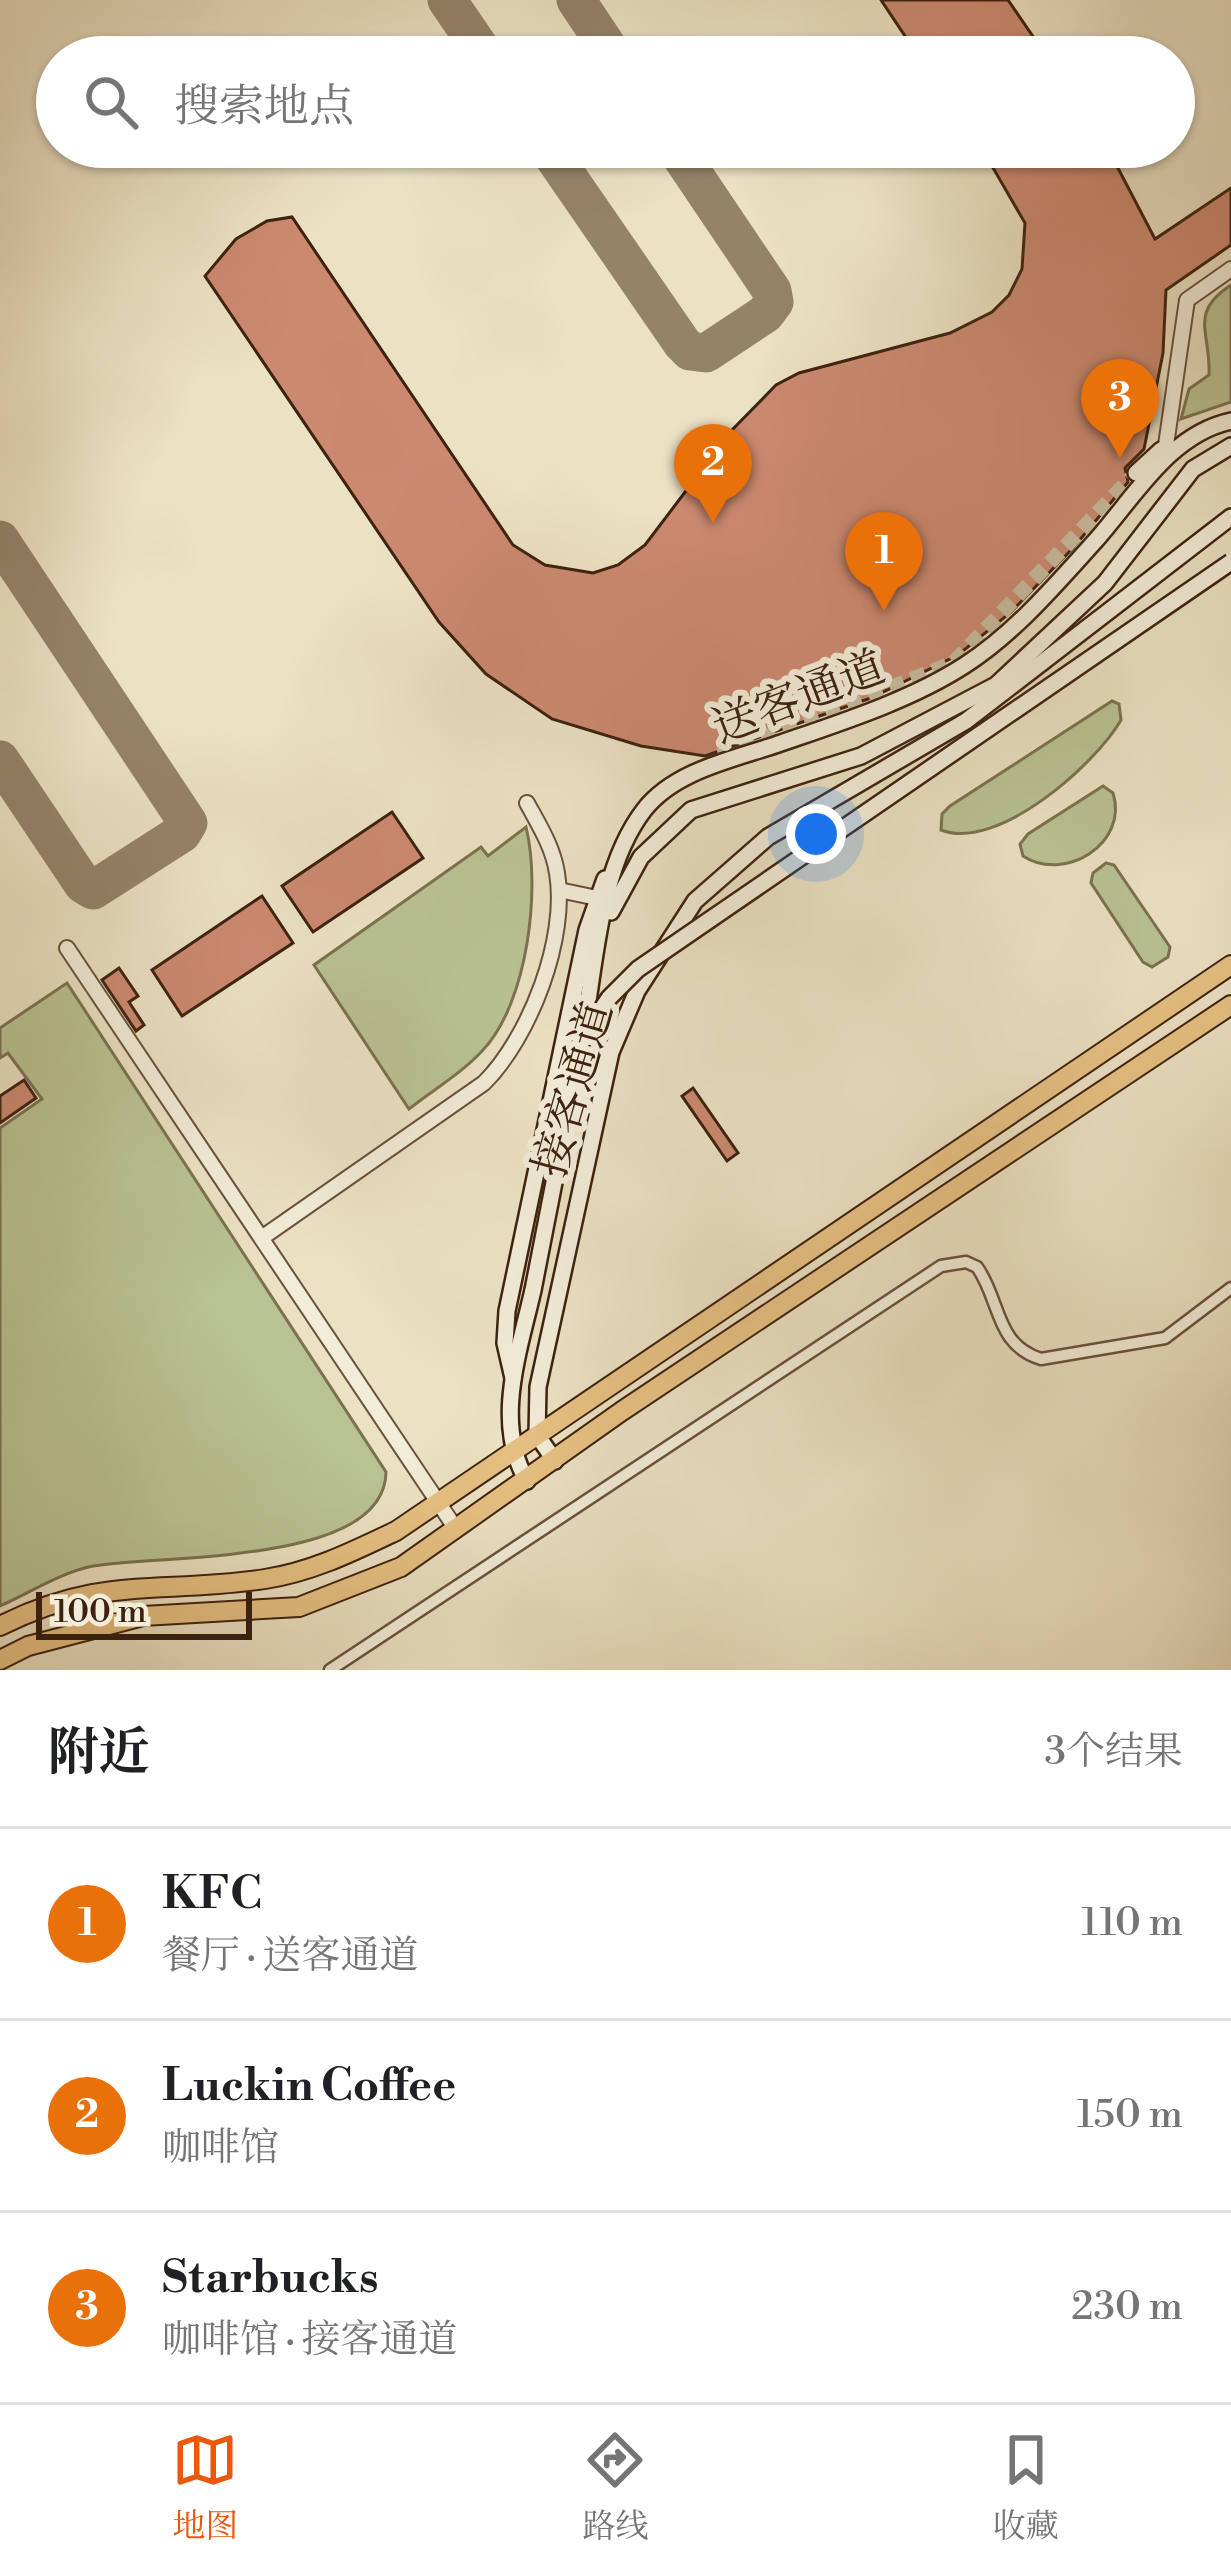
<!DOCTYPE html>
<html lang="zh">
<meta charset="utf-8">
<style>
:root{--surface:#fff;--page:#f2f2f2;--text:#202124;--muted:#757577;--line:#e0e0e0;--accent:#ea580c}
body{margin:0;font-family:"Libre Bodoni","Noto Serif SC",serif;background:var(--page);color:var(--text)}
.scale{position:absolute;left:36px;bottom:30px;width:216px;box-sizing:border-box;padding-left:12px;border:6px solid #3d220f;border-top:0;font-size:33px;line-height:42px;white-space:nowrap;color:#3d220f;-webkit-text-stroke:9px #f2ecd8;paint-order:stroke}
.you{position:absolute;left:816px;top:834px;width:42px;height:42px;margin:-30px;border:9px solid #fff;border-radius:50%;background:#1a73e8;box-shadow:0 0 0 18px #1a73e833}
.badge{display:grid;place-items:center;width:78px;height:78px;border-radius:50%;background:var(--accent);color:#fff;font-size:39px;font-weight:700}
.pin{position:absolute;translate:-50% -99px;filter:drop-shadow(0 3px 6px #0008)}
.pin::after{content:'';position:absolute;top:63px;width:42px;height:36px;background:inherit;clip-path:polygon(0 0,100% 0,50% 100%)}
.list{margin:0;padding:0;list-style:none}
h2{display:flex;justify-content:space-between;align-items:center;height:156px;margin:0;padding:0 48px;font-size:51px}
h2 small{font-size:39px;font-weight:400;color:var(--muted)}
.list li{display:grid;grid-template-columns:78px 1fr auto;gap:36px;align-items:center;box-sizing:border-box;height:192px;padding:0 48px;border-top:3px solid var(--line)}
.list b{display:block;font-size:45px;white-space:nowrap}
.list p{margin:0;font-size:39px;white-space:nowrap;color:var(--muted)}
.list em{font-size:39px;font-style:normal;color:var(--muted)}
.icon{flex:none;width:66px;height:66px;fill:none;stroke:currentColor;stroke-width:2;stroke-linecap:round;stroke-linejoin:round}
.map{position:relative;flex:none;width:1231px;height:1670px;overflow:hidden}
.search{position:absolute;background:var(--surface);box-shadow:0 3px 9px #0004;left:36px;right:36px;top:36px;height:132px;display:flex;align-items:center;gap:30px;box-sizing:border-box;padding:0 42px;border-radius:66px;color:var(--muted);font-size:45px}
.sheet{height:732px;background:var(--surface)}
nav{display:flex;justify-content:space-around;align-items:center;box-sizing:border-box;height:168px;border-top:3px solid var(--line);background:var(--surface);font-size:33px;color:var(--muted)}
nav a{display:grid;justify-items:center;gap:6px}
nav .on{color:var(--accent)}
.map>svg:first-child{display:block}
</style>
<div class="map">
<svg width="1231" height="1670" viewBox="0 0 1231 1670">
<rect width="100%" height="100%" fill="#ebe1c3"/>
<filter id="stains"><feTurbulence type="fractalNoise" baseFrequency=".00167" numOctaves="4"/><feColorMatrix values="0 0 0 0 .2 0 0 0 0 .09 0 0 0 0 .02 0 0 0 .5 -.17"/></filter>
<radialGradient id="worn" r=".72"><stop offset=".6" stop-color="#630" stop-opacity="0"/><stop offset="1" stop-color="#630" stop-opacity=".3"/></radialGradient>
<g fill="#b9c292" stroke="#7b7250" stroke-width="3">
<path d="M1231,285V402L1181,419L1189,389L1209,375C1211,332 1188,313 1231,285Z"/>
<path d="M1112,701L1119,704L1121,720C1095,765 997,852 941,830L942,814L950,806Z"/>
<path d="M1103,786L1113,793C1129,844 1064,883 1023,856L1020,844L1028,834Z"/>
<path d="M526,827C541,888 528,1002 483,1050C462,1073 433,1090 409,1109L314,965L481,847L488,856Z"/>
<polygon points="1106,863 1114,865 1170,947 1168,957 1152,967 1143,962 1091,883 1093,873"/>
<path d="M67,983L386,1472C385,1566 162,1554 93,1566C62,1572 29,1593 0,1606V1128L42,1099L8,1053L0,1058V1028Z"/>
</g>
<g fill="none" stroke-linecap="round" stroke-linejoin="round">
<g stroke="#948269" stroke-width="39">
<polyline points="447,0 486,57"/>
<polyline points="576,0 614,57"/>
<polyline points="547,147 682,343 690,351 706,353 765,314 774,302 772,291 675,147"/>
<polyline points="0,540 188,823 182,833 93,890 83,884 0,760"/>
</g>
</g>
<g fill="#cb8970" stroke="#3d220f" stroke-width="3">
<polygon points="881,0 1008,0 1047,57 919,57"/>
<polygon points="981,147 1107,147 1155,239 1231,188 1231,245 1166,290 1163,353 1144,449 1125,468 1128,482 1073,548 1010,613 958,655 871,698 705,756 641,746 552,719 486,674 439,622 205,276 236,239 267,221 292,217 513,545 545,565 593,573 618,565 645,545 732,430 776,385 799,373 950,333 992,312 1009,295 1022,269 1025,223"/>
<polygon points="392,812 423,858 313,932 282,886"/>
<polygon points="262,896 293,943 182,1016 152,970"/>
<polygon points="119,968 138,996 129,1002 144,1025 136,1031 102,980"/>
<polygon points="24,1080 36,1098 0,1123 0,1096"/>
<polygon points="693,1088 738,1153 727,1161 682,1096"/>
</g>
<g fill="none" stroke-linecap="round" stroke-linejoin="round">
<polyline stroke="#c8bb9f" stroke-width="15" stroke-dasharray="15 8" stroke-linecap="butt" points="719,756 953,663 1136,473"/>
<defs>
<path id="minor" d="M330,1670L941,1266L966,1262L977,1267C1001,1301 995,1345 1041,1359L1165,1338L1231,1288"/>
<g id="tertiary">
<polyline points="1166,445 1187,300 1231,269"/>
<polyline points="559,890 597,898"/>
<polyline points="67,948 456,1529"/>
<path d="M263,1237L484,1083C530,1037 568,938 557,873C553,847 539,825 527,803"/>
</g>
<g id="secondary">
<polyline points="1136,473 1161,450"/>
<polyline points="611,912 641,857 691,810 861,756 996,685 1105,583 1193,469 1231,446"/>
<path d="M582,1037C596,965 598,870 644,810C675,770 735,759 781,743C842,722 911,700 965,665C1016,632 1057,583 1097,539C1135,496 1170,434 1231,421"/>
<polyline points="513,1378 505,1343 507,1311 587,930 605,879"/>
<polyline points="555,1461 537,1435 538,1387 611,1052 637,991 695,901 768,837 966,721 1231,517"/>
<path d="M527,1481C493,1423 519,1352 533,1290"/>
</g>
<g id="trunk">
<path d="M0,1626C104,1574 160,1595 265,1579C312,1572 354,1551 396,1531L1231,965"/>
<polyline points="0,1660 28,1646 143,1616 299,1607 401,1567 622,1411 1231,1005"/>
</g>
</defs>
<use href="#minor" stroke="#68523c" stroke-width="15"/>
<use href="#tertiary" stroke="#68523c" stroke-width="18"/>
<use href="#secondary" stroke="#3d220f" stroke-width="20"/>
<use href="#trunk" stroke="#3d220f" stroke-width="22"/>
<use href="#minor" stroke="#f2ecd8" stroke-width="10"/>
<use href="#tertiary" stroke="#f2ecd8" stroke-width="14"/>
<use href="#secondary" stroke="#f2ecd8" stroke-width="15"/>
<use href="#trunk" stroke="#e6c082" stroke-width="18"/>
<defs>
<polyline id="secondary-bridge" points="533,1290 582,1039 609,998 638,969 1231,562"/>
</defs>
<use href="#secondary-bridge" stroke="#3d220f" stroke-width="20" stroke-linecap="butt"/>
<use href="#secondary-bridge" stroke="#f2ecd8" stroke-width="15"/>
</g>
<g text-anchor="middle" stroke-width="12" stroke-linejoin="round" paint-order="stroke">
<g font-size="45" fill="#3d220f" stroke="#f2ecd8">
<text transform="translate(798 696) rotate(-21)" y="16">送客通道</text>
<text transform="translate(572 1089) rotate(-74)" y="16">接客通道</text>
</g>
</g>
<rect width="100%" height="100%" filter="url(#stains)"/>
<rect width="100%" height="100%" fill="url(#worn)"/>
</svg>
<div class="scale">100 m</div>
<div class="you"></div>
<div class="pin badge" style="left:884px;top:611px;background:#e8710a">1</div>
<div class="pin badge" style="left:713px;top:523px;background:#e8710a">2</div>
<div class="pin badge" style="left:1120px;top:458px;background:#e8710a">3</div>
<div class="search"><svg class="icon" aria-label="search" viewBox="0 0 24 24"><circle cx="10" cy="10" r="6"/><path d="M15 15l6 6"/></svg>搜索地点</div>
</div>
<section class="sheet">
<h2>附近<small>3个结果</small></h2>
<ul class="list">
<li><span class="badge" style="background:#e8710a">1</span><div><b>KFC</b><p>餐厅 · 送客通道</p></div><em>110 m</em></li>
<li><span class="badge" style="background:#e8710a">2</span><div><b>Luckin Coffee</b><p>咖啡馆</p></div><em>150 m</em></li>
<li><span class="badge" style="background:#e8710a">3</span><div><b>Starbucks</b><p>咖啡馆 · 接客通道</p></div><em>230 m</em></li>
</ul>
</section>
<nav>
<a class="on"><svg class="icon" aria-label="map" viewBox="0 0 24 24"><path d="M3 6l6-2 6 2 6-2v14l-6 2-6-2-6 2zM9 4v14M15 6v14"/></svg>地图</a>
<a><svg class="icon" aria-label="directions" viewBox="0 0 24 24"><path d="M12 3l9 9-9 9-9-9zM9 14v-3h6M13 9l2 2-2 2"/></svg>路线</a>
<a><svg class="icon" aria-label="saved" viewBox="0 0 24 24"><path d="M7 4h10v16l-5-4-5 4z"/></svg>收藏</a>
</nav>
